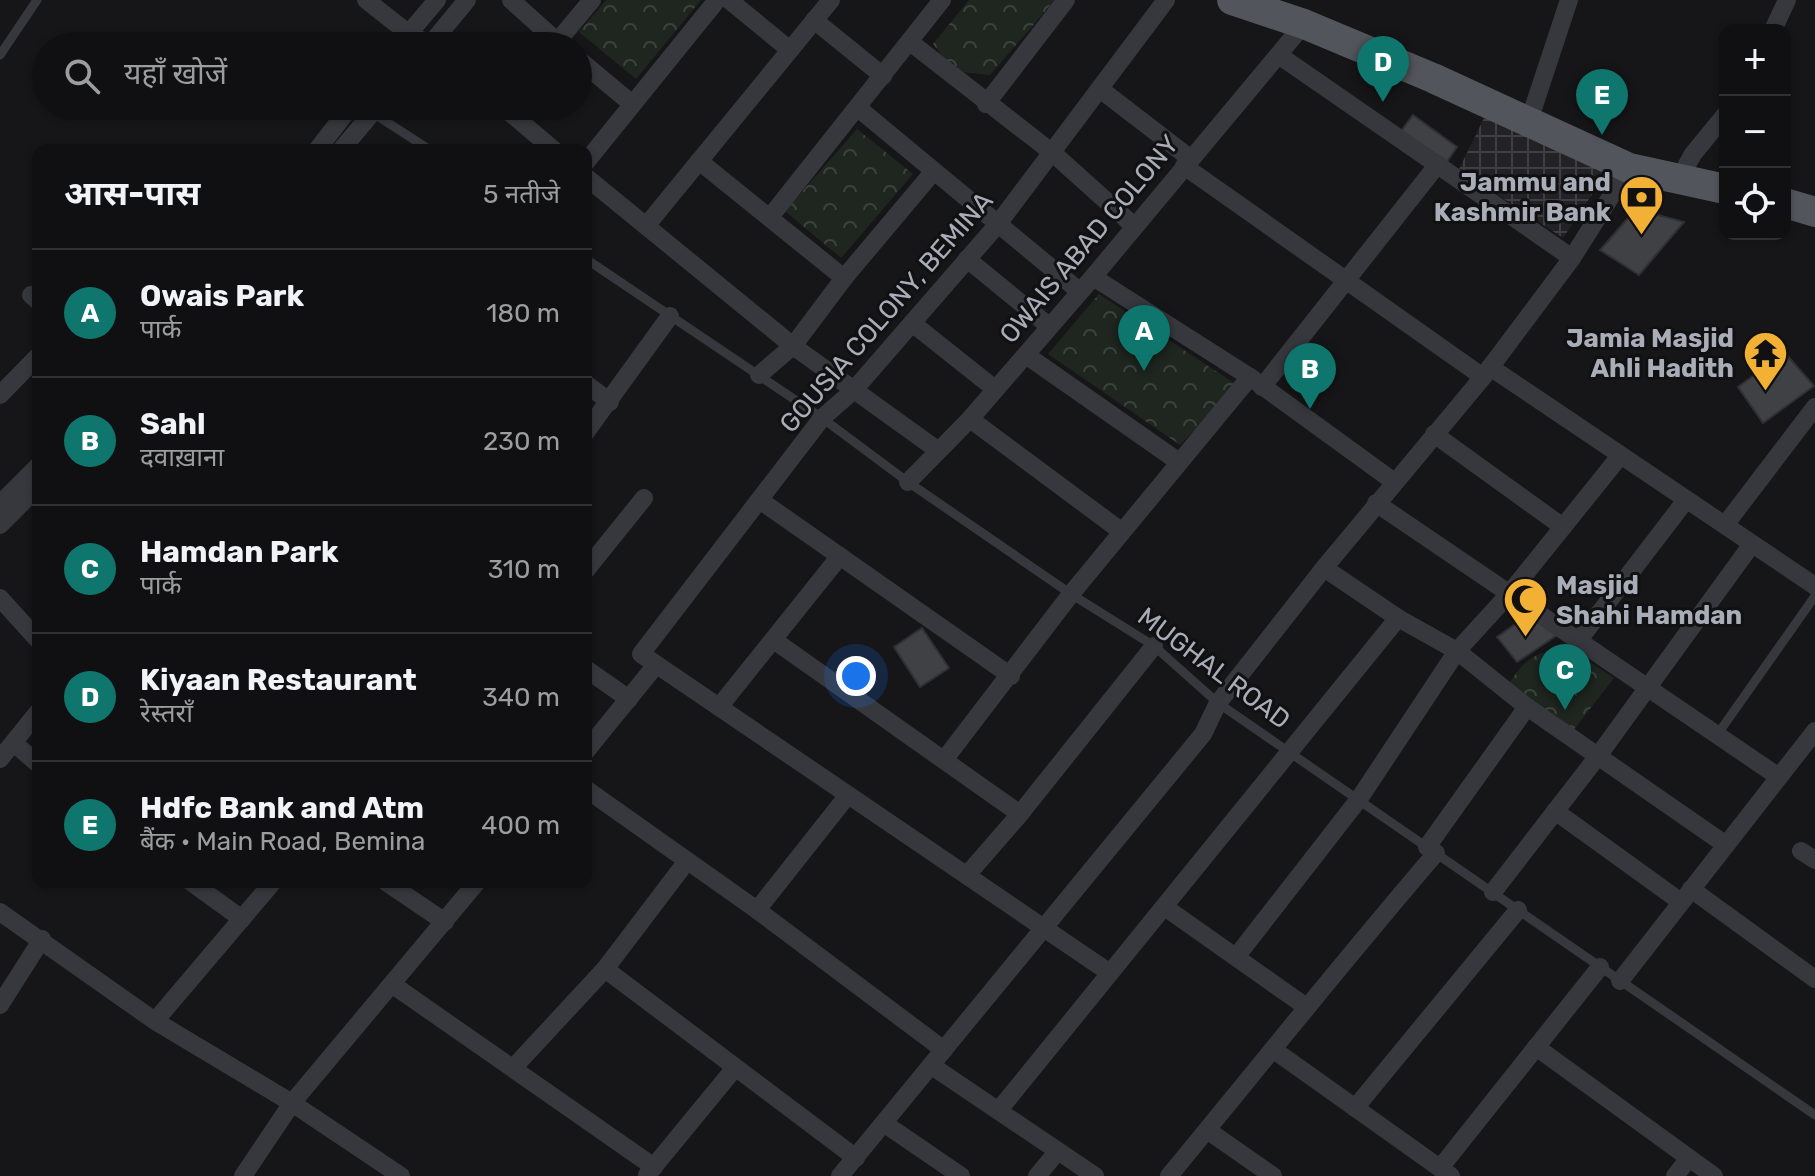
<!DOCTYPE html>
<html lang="hi">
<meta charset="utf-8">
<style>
:root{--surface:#101012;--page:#1e1e20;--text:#f1f3f6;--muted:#9c9d9f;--line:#303032;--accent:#0f766e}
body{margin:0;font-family:Rubik,"Noto Sans Devanagari",sans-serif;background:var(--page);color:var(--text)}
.controls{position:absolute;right:24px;top:24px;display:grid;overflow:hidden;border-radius:16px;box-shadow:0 2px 6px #0004}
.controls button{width:72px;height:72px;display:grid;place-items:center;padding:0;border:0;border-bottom:2px solid var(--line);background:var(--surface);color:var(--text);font:40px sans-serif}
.you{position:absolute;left:856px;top:676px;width:28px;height:28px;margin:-20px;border:6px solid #fff;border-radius:50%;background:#1a73e8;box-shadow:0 0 0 12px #1a73e833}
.badge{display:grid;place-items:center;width:52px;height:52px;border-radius:50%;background:var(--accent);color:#fff;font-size:26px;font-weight:700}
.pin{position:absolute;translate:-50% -66px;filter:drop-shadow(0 2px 4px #0008)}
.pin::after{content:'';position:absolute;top:42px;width:28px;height:24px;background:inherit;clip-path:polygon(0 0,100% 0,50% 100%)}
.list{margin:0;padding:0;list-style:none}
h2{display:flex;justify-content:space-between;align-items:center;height:104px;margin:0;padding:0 32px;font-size:34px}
h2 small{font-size:26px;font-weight:400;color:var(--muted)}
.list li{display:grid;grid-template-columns:52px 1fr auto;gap:24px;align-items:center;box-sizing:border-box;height:128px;padding:0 32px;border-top:2px solid var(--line)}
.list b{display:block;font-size:30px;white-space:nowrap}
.list p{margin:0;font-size:26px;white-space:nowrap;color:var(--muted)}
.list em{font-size:26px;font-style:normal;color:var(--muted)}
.icon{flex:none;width:44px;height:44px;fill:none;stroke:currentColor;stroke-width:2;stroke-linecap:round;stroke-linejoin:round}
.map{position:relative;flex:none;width:1815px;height:1176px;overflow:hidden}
.search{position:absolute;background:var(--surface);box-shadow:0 2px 6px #0004;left:32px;top:32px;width:560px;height:88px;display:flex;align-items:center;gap:20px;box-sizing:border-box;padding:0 28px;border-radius:44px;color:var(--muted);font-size:30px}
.panel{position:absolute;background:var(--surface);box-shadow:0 2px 6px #0004;left:32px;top:144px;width:560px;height:744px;border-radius:16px}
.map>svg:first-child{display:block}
</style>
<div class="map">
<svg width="1815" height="1176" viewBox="0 0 1815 1176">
<defs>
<pattern id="industrial-grid" width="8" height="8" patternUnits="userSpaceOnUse" patternTransform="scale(2)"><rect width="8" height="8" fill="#222225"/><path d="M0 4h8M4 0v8" fill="none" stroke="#3f3f43"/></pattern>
<pattern id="forest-crowns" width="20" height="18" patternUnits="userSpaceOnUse" patternTransform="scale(2)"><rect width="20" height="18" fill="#1e261f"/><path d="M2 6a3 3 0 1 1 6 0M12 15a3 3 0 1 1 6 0" fill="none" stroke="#3c433d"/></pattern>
</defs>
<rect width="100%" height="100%" fill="#161618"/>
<polygon fill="url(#industrial-grid)" points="1486,114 1602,158 1603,178 1563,238 1459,169"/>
<g fill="url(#forest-crowns)">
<polygon points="606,0 701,0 636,79 579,32"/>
<polygon points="969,0 1055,0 990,75 954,71 933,44"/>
<polygon points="857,129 913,174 841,258 785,211"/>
<polygon points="1099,294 1237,385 1180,445 1048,354"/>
<path d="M1567,647L1614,678L1572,732L1507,688C1522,660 1536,651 1567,647Z"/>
</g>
<g fill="#404145" stroke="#303034" stroke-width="2">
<polygon points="1413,115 1457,147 1444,166 1399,134"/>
<polygon points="1636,209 1684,222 1639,275 1600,250"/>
<polygon points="1785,353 1814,386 1763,423 1738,387"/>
<polygon points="1531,613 1559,634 1517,662 1497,637"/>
<polygon points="922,628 949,668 920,687 894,647"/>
</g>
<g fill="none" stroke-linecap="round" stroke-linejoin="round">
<g stroke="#37383d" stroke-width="9">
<polyline points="0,55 37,0"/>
<polyline points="362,106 430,150"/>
<polyline points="586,259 822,418 908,482 1071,594 1154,646 1218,703 1815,1115"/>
<polyline points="1717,735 1815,596"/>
</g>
<g stroke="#37383d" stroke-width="18">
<polyline points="366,0 408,33 432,46"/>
<polyline points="511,0 562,46"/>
<polyline points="729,0 790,50"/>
<polyline points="814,20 883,76"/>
<polyline points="1773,30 1787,0"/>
<polyline points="557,42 592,0"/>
<polyline points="910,42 1054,154 1134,226"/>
<polyline points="398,46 437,0"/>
<polyline points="429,46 467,0"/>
<polyline points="1280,56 1572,258"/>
<polyline points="578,59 631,103"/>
<polyline points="1100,89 1191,159"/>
<polyline points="986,104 1066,0"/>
<polyline points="502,106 554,150"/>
<polyline points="858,108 1078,290"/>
<polyline points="1528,124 1569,0"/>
<polyline points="317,150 351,106"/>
<polyline points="341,150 378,106"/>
<polyline points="699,161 844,278"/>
<polyline points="586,162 717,0"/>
<polyline points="1184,166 1483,377"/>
<polyline points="586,177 793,346 936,449"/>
<polyline points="1679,179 1693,154 1725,115"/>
<polyline points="770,217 942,0"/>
<polyline points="646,226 831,0"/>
<polyline points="967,259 1049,326"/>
<polyline points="1093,277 1250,377 1393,481"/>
<polyline points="31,295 38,301"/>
<polyline points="912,323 995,389"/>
<polyline points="1026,355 1179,462"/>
<polyline points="1490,367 1815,586"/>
<polyline points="759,375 793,346 844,278 934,171"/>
<polyline points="586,384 610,402"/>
<polyline points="1262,387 1438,164"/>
<polyline points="0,395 38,356"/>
<polyline points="970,419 1121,531"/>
<polyline points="586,432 670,316"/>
<polyline points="1434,434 1563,527"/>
<polyline points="908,482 970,419 1093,277 1304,24"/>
<polyline points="761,501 1011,676"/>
<polyline points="1376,503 1779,777"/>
<polyline points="0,504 38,466"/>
<polyline points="0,525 38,487"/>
<polyline points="1725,525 1815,407"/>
<polyline points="1324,568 1398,618 1457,651 1527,707 1726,845"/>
<polyline points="586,570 644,498"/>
<polyline points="0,598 38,640"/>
<polyline points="775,641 1020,814"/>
<polyline points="1578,641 1686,500"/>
<polyline points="586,669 629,699"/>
<polyline points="719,707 840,556"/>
<polyline points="14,743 38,764"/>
<polyline points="586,751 656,665"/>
<polyline points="0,759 38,712"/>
<polyline points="944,760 1071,594 1250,377"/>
<polyline points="586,789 757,910 944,1050"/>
<polyline points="1555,811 1681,902"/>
<polyline points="1427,847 1527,707"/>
<polyline points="1801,851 1815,860"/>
<polyline points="967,875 1020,814 1154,646"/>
<polyline points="191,882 242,919"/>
<polyline points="386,882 445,922"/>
<polyline points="1691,889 1815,979"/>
<polyline points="1493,892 1598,756 1752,544"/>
<polyline points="1166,908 1305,1006"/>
<polyline points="757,910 848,795"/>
<polyline points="0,912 155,1021 292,1103 401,1176"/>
<polyline points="1236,957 1359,799 1457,651 1509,594 1620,456"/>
<polyline points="605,969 856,1158"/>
<polyline points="1110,973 641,654 822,418 853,391 998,224 1166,0"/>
<polyline points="1620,981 1815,731"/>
<polyline points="393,985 654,1167"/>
<polyline points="0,1005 42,939"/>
<polyline points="155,1021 273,882"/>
<polyline points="1536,1047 1714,1176"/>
<polyline points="1274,1050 1451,1176"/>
<polyline points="932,1066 1095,1176"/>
<polyline points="513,1068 605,969 687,861"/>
<polyline points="1355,1108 1518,910"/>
<polyline points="999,1110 1398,618"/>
<polyline points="885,1124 961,1176"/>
<polyline points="1207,1130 1273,1176"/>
<polyline points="1440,1168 1600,967"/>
<polyline points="647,1175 734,1069"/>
<polyline points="243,1176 292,1103 477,882"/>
<polyline points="840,1176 1203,734 1218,703 1324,568 1483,377 1572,258 1629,168"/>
<polyline points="1037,1176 1058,1151"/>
<path d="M1169,1176C1258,1068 1345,959 1436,853"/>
<polyline points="1675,1176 1689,1158"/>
</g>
<g stroke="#53555c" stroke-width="30">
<polyline points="1232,0 1304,24 1433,78 1629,168 1725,189"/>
<polyline points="1785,203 1815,212"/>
</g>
</g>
<defs>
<symbol id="bank-pin" viewBox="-11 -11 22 30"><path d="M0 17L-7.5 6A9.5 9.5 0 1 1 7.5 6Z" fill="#f2b134" stroke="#111113"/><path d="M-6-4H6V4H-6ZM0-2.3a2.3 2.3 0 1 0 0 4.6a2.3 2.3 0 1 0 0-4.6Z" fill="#111"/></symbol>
<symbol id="temple-pin" viewBox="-11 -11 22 30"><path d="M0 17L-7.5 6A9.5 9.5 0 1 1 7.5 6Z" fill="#f2b134" stroke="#111113"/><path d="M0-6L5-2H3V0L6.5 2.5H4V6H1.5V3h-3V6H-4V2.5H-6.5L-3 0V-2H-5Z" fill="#111"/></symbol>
<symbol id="mosque-pin" viewBox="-11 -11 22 30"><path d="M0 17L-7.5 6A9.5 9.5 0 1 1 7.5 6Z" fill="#f2b134" stroke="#111113"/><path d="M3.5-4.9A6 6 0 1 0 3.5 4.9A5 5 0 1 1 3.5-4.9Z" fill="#111"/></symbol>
</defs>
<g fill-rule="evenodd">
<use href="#bank-pin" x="1616" y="172" width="51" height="69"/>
<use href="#temple-pin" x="1740" y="328" width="51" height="69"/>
<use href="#mosque-pin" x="1500" y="574" width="51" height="69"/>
</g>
<g text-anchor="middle" stroke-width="6" stroke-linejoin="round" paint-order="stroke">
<g font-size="26" font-weight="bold" fill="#a8adb8" stroke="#111113" text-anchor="end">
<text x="1611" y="191">Jammu and<tspan x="1611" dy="30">Kashmir Bank</tspan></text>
<text x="1734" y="347">Jamia Masjid<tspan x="1734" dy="30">Ahli Hadith</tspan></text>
<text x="1556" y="594" text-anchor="start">Masjid<tspan x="1556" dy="30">Shahi Hamdan</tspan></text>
</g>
<g font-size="26" fill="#a8adb8" stroke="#111113">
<text transform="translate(1089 239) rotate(-50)" y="9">OWAIS ABAD COLONY</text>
<text transform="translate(886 312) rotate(-49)" y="9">GOUSIA COLONY, BEMINA</text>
<text transform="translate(1214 668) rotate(37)" y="9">MUGHAL ROAD</text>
</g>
</g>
</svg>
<div class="controls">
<button>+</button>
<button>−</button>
<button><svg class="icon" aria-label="locate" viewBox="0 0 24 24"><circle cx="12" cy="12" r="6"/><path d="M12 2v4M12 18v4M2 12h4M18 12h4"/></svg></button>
</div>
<div class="you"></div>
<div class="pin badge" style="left:1144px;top:371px">A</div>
<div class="pin badge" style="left:1310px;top:409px">B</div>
<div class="pin badge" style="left:1565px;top:710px">C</div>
<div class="pin badge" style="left:1383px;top:102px">D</div>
<div class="pin badge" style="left:1602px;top:135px">E</div>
<div class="search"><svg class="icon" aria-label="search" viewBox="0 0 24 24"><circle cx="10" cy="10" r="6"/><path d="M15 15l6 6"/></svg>यहाँ खोजें</div>
<section class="panel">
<h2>आस-पास<small>5 नतीजे</small></h2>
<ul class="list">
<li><span class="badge">A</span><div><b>Owais Park</b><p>पार्क</p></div><em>180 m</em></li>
<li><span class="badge">B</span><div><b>Sahl</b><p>दवाख़ाना</p></div><em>230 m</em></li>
<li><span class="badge">C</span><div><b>Hamdan Park</b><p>पार्क</p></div><em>310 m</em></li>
<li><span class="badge">D</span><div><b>Kiyaan Restaurant</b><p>रेस्तराँ</p></div><em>340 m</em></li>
<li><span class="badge">E</span><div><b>Hdfc Bank and Atm</b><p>बैंक · Main Road, Bemina</p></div><em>400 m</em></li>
</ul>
</section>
</div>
